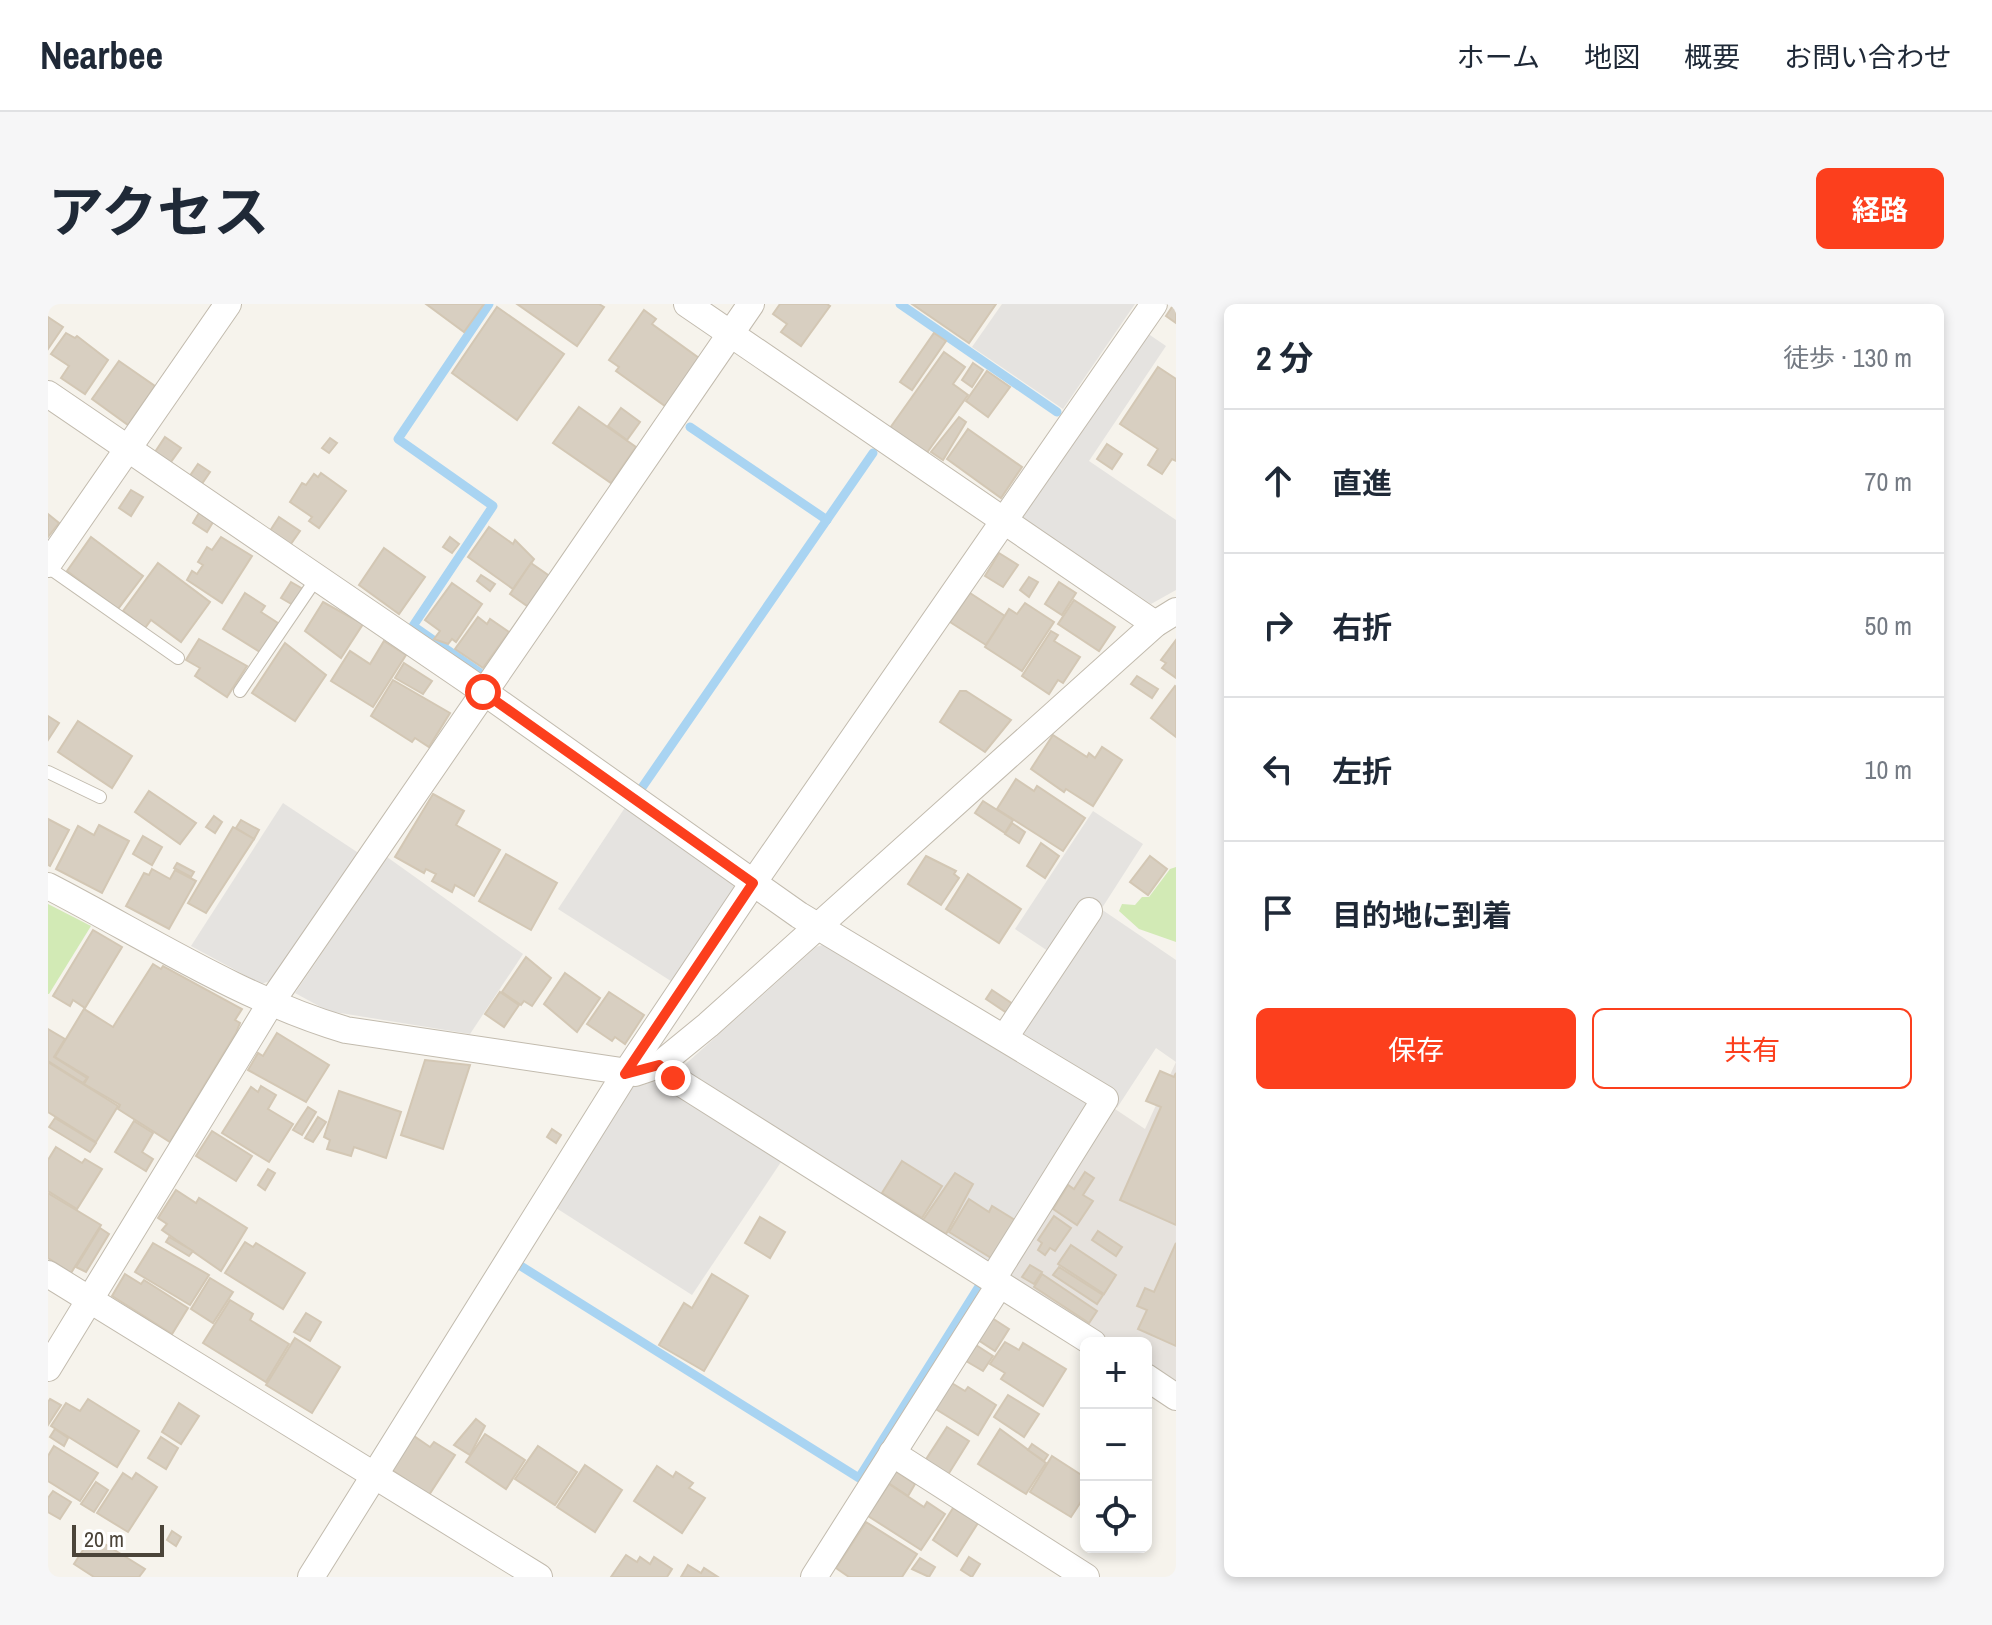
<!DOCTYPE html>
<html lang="ja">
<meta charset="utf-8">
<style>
:root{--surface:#fff;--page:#f6f6f7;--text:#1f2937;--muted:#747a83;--line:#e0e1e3;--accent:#fc3f1d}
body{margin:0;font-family:"Archivo Narrow","Noto Sans JP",sans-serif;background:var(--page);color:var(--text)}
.controls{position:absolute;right:24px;bottom:24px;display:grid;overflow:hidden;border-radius:12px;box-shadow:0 4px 12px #0003}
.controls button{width:72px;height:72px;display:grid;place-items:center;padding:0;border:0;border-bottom:2px solid var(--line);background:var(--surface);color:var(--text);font:40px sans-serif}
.scale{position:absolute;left:24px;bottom:20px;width:92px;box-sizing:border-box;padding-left:8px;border:4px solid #4b4439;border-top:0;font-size:22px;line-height:28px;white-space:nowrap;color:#4b4439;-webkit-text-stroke:6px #fff;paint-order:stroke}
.stop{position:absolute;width:24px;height:24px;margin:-18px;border:6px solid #fc3f1d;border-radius:50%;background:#fff}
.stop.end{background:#fc3f1d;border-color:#fff;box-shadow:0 2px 8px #0008}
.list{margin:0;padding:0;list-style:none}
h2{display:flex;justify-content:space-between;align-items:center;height:104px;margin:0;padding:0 32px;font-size:34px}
h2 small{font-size:26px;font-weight:400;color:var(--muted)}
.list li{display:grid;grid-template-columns:52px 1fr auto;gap:24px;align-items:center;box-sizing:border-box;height:144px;padding:0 32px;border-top:2px solid var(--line)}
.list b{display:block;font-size:30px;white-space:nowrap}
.list em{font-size:26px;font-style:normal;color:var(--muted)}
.actions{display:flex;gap:16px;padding:24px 32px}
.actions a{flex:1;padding:18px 0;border:2px solid var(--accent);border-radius:12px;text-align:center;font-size:28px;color:var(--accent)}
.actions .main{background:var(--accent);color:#fff}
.icon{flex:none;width:44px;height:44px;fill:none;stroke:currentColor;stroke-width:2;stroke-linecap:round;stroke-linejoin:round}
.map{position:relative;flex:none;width:1128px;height:1273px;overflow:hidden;border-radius:12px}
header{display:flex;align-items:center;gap:48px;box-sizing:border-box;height:112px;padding:0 40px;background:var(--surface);border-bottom:2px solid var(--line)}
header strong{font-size:38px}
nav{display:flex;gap:44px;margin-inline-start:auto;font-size:28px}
.intro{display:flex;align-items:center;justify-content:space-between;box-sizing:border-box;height:192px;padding:0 48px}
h1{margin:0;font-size:56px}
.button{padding:20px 36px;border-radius:12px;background:var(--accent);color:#fff;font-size:28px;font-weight:700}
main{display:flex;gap:48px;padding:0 48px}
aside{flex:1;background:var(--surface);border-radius:12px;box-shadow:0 4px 12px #0003}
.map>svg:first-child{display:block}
</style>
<header>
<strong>Nearbee</strong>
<nav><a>ホーム</a><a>地図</a><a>概要</a><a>お問い合わせ</a></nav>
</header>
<div class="intro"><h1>アクセス</h1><a class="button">経路</a></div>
<main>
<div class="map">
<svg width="1128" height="1273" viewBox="0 0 1128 1273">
<rect width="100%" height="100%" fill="#f6f3ec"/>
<polygon fill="#e6e2dd" points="1128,758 1128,1078 1098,1058 1098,1039 1068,1039 960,970 1064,803 1097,825"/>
<g fill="#d2eab5">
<polygon points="1128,563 1128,638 1091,625 1071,607 1074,600 1087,601 1094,593 1101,593 1122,565"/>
<polygon points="0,600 43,622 1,690 0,690"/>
</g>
<g fill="#e5e3e0">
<polygon points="954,0 1087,0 1015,105 924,43"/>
<polygon points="1096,27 1118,42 1041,157 1128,216 1128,286 1103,300 970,212"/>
<polygon points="235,499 312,550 225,676 213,680 143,642"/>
<polygon points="578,502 690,580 626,679 510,605"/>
<polygon points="1045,507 1095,540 1054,604 1039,594 1003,649 967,625"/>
<polygon points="339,553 475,650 422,730 280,707 247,689"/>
<polygon points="1053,605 1128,656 1128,758 1108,744 1069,804 1066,794 967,733"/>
<polygon points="781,639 1043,800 944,961 631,766 768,643"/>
<polygon points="609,777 735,855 644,991 505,902 579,784"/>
</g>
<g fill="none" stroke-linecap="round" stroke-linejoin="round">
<g stroke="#a9d4f2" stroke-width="9">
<polyline points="852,0 1009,108"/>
<polyline points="642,123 779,216"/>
<polyline points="431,368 365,322 445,202 350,135 441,0"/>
<polyline points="593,485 825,149"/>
<polyline points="468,959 811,1174 932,981"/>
</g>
</g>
<g fill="#d8cfc1" stroke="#d3c7b4" stroke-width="2">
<polygon points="378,0 436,0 416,28"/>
<polygon points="469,0 551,0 556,3 529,42"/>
<polygon points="732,0 779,0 782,2 753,42 733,28 739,20 725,10"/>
<polygon points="864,0 948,0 921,39"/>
<polygon points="1126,0 1128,0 1128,19 1118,12"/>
<polygon points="449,3 516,50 469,116 404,69"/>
<polygon points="596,6 608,15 604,20 651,54 617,102 568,67 571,63 561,56"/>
<polygon points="0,13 15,23 0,45"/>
<polygon points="18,29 27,34 29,32 60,56 37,90 13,74 21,62 3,50"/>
<polygon points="886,29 898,37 864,86 852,78"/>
<polygon points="896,48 917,63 905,80 920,91 878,150 842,124"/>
<polygon points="71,57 107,82 80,121 44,95"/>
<polygon points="925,59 935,66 924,83 914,76"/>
<polygon points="1110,63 1128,75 1128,157 1124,155 1114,170 1100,161 1110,145 1072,120"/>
<polygon points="939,67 962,83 940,113 918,97"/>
<polygon points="531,103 588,143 563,179 505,139"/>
<polygon points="573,104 592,118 579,136 560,122"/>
<polygon points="911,113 918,118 895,156 883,148"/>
<polygon points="920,125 974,163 953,194 899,155"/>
<polygon points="117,133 133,144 120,162 105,151"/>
<polygon points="282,134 289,139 281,149 274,144"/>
<polygon points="1059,140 1074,150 1064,165 1049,155"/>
<polygon points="150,160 162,168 151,184 139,176"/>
<polygon points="273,169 298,187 271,224 261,217 264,213 242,198 254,179 258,181 266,170 270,173"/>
<polygon points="83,186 95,193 83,212 71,204"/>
<polygon points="151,209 165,218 159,228 145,219"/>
<polygon points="0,210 11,219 0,233"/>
<polygon points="231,213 252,227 240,244 220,230"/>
<polygon points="441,223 465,240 467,236 486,255 465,285 420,253"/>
<polygon points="43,233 95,272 70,305 19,267"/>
<polygon points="173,233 204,252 174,299 139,276 144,267 149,270 155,261 150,258 159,243 164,246"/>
<polygon points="402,233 411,240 404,249 395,243"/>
<polygon points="336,244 377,273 351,310 311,281"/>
<polygon points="951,249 970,261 955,283 937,272"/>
<polygon points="110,259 162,298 133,338 103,316 97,324 75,307"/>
<polygon points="483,259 503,273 482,304 462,290"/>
<polygon points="433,271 447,280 442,287 429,277"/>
<polygon points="981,273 990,278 981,293 972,286"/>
<polygon points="243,278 255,285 245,301 233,294"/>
<polygon points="1011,278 1028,289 1014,311 997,300"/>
<polygon points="404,279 434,300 408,338 404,335 400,340 386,335 392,327 377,316"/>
<polygon points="197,289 217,302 213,308 230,319 212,348 175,325"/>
<polygon points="922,289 957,312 938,341 902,318"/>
<polygon points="1026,296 1067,323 1051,347 1010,320"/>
<polygon points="275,298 315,320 293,354 257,327"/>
<polygon points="977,299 1006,318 974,367 937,343 961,305 969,310"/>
<polygon points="430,313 439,320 442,315 461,328 435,364 407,345"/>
<polygon points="1003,327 1010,331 1006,337 1032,353 1015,379 1010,376 1001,390 974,372"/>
<polygon points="151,335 199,362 179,393 147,372 152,364 138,356"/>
<polygon points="1128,336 1128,374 1114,364 1118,359 1113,356"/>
<polygon points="336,337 358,351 325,403 283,377 302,347 322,360"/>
<polygon points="237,339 278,371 247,417 204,389"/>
<polygon points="356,359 384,377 375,390 347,374"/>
<polygon points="1089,372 1110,385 1104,394 1083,380"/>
<polygon points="345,376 402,409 381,443 367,434 364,438 323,412"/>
<polygon points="1127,382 1128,383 1128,433 1103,414"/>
<polygon points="912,387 918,387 963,416 937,448 892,418"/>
<polygon points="0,412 11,419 0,436"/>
<polygon points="30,417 84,452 64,484 10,448"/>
<polygon points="1005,431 1039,453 1041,449 1047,454 1054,443 1074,456 1045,502 1018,485 1016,488 983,465"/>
<polygon points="968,475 986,487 989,482 1037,514 1015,547 949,505"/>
<polygon points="101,487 148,519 132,540 87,508"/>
<polygon points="385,490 416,507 408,521 452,546 426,592 407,581 404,588 384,577 388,570 378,565 376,569 347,553"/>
<polygon points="935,497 965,516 957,529 927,509"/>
<polygon points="166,512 174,518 167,529 158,523"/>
<polygon points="0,515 21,526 2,562 0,561"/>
<polygon points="193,516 211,526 206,535 188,524"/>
<polygon points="964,519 977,528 971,539 957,530"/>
<polygon points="51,521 81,537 54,589 8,565 30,522 46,531"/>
<polygon points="185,523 206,535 158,609 140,599"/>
<polygon points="95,532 114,543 104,561 85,550"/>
<polygon points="993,539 1011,552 997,574 979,562"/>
<polygon points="458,550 509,579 483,626 431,597"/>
<polygon points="878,552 908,567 906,570 911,574 893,601 860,580"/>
<polygon points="1102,552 1119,565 1100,591 1082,578"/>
<polygon points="129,559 146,568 143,573 126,564"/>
<polygon points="104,565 122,575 127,566 148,577 121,625 78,602 96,569 101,571"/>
<polygon points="920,570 973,605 951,639 898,605"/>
<polygon points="45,626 74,643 37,704 25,696 22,702 5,692"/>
<polygon points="478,653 503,674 484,702 476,697 473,701 454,688"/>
<polygon points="105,660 113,665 115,662 194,705 187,716 192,719 188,729 122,838 70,805 72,801 36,780 40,773 7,753 36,705 65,723"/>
<polygon points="517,669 552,694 529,728 496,700"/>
<polygon points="944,686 965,700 959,709 938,695"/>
<polygon points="452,688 471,701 456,723 437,710"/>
<polygon points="561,688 596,711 577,740 567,733 564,737 539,720"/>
<polygon points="0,725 17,735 6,753 39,774 35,779 0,757"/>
<polygon points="229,729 281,761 258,798 200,766 210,749 215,752"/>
<polygon points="377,756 422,761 395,845 353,831"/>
<polygon points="0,758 70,802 48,838 0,808"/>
<polygon points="1112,767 1126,773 1128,769 1128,921 1072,896 1113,803 1098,797"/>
<polygon points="213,782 228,791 220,805 245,820 221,858 174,829 203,783 210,788"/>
<polygon points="291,787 353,808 338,854 306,843 303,852 279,845 282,836 276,833"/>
<polygon points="260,803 268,808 254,831 245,826"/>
<polygon points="270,813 278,818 265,838 257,834"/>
<polygon points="7,814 48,839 42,848 1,823"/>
<polygon points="86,817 105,829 94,848 105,855 98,867 67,848"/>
<polygon points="504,825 513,831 508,839 499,833"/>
<polygon points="164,827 204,852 188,877 148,852"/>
<polygon points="8,843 34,859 37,855 54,865 29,905 0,887 0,856"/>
<polygon points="854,857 894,882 874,914 834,889"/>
<polygon points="220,865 227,869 217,886 210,881"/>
<polygon points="1037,868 1046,874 1035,891 1045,897 1029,921 1005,905 1020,881 1026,885"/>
<polygon points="907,869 925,880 898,930 875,916"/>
<polygon points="128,886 148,899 151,894 199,924 173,967 114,926 119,920 110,914"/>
<polygon points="0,889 53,921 23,969 0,954"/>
<polygon points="921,895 941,908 944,902 967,916 943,954 901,928"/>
<polygon points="1006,912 1023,924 1007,947 1002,944 997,951 990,946 994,939 990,936"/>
<polygon points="712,913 737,928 722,954 697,939"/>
<polygon points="52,924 61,930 38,968 28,963"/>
<polygon points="1050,927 1074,943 1068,952 1044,936"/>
<polygon points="121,933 145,947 141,952 118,938"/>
<polygon points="197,938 205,943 208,939 257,969 235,1005 177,969"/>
<polygon points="105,939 161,971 142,1001 87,968"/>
<polygon points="1128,939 1128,1042 1090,1025 1099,1006 1089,1002 1097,984 1106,988"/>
<polygon points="1023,941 1068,971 1056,990 1010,960"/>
<polygon points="982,961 994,968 986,980 974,973"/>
<polygon points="1011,963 1055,991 1049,1000 1005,971"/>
<polygon points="77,970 93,980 96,976 140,1004 124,1030 64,992"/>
<polygon points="664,970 700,992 656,1067 611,1041 636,999 644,1004"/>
<polygon points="994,970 1049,1007 1041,1019 986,983"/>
<polygon points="162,974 185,988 165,1019 143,1005"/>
<polygon points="182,996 205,1010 202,1016 241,1040 218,1078 155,1039"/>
<polygon points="258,1009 273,1018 262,1037 246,1028"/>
<polygon points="944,1014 961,1025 947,1047 930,1036"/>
<polygon points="247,1034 292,1063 264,1109 218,1081"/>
<polygon points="957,1038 971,1046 975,1039 1018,1065 995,1102 953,1075 957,1069 942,1060"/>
<polygon points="928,1041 945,1052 935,1067 918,1057"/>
<polygon points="902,1078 917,1087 920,1083 948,1101 930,1131 886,1104"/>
<polygon points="960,1091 991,1110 976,1133 946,1113"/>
<polygon points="2,1095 13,1101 0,1121 0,1098"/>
<polygon points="40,1095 91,1127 69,1163 3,1122 18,1099 32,1107"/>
<polygon points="131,1099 151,1112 133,1140 114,1128"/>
<polygon points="428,1115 437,1122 422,1151 406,1141"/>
<polygon points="899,1123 921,1137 898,1174 875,1160"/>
<polygon points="7,1125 20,1134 16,1142 2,1133"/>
<polygon points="952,1125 998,1159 978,1190 930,1160"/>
<polygon points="437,1130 477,1156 458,1185 418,1158"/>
<polygon points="366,1132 382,1143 386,1138 407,1151 381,1191 344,1166"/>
<polygon points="113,1133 130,1144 118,1165 100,1154"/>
<polygon points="984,1140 1000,1151 996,1157 980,1146"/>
<polygon points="6,1142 50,1169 32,1197 0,1177 0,1152"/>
<polygon points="490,1142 529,1168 507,1201 467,1175"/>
<polygon points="1004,1152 1038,1174 1038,1190 1023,1213 982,1188"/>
<polygon points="537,1161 574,1186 547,1228 509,1203"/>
<polygon points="609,1162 625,1173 628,1168 645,1179 641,1184 657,1194 634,1229 586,1197"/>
<polygon points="847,1167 867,1180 860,1192 839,1178"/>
<polygon points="75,1169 84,1175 88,1169 109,1183 80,1228 49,1209"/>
<polygon points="48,1178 60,1186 46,1208 33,1200"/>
<polygon points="841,1180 876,1203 879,1198 897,1210 873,1246 820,1212"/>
<polygon points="5,1187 23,1198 12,1215 0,1208 0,1194"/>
<polygon points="905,1204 930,1219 909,1252 885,1236"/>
<polygon points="818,1218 869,1250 854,1273 801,1273 788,1264"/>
<polygon points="124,1227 133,1233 128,1242 119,1236"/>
<polygon points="44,1232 97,1265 91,1273 46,1273 26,1260"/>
<polygon points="578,1251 589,1258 592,1253 602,1260 606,1253 624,1265 619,1273 563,1273"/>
<polygon points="921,1253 932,1260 924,1273 913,1266"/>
<polygon points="872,1254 887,1263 881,1273 864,1265"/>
<polygon points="640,1261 653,1269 656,1264 670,1273 633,1273"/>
</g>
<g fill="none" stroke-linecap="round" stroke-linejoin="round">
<defs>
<g id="lane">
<polyline points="0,263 130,354"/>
<polyline points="192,387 268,275"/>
<polyline points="0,468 52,493"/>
</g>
<g id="street">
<polyline points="639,0 1107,320"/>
<polyline points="0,90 419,376 751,611 1057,795 949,968 948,986 766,1273"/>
<polyline points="0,260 180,0"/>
<path d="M0,582C97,632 193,695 298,726L587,769L611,761L660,721L1107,320L1128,307"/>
<polyline points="957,733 1041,607"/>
<polyline points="611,761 625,774 1045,1039"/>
<polyline points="0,970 491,1273"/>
<polyline points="0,1064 224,697 703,0"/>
<polyline points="1098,1073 1128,1093"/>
<polyline points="844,1149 1038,1273"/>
<polyline points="263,1273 577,770 705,579 1106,0"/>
</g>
</defs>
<use href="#lane" stroke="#c2bbae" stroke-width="14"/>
<use href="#street" stroke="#c2bbae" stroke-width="28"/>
<use href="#lane" stroke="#fff" stroke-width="12"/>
<use href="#street" stroke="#fff" stroke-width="26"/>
</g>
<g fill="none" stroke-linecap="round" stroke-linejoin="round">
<polyline stroke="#fc3f1d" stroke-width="10" points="435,388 705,579 577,770 611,761 625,774"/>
</g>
</svg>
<div class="controls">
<button>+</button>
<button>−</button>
<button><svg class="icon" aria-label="locate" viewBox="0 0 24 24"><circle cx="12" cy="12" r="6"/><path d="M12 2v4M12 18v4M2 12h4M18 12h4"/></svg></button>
</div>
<div class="scale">20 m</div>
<div class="stop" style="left:435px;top:388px"></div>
<div class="stop end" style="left:625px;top:774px"></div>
</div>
<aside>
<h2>2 分<small>徒歩 · 130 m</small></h2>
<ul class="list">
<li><svg class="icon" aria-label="ahead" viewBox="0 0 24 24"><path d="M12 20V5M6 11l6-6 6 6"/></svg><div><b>直進</b></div><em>70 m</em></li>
<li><svg class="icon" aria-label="right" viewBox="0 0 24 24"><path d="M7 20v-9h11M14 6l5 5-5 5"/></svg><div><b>右折</b></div><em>50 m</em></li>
<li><svg class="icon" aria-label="left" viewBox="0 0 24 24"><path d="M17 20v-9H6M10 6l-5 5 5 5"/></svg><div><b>左折</b></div><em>10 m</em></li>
<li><svg class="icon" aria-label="arrive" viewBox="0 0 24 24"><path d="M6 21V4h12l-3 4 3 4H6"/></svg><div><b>目的地に到着</b></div></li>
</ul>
<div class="actions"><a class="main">保存</a><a>共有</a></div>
</aside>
</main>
